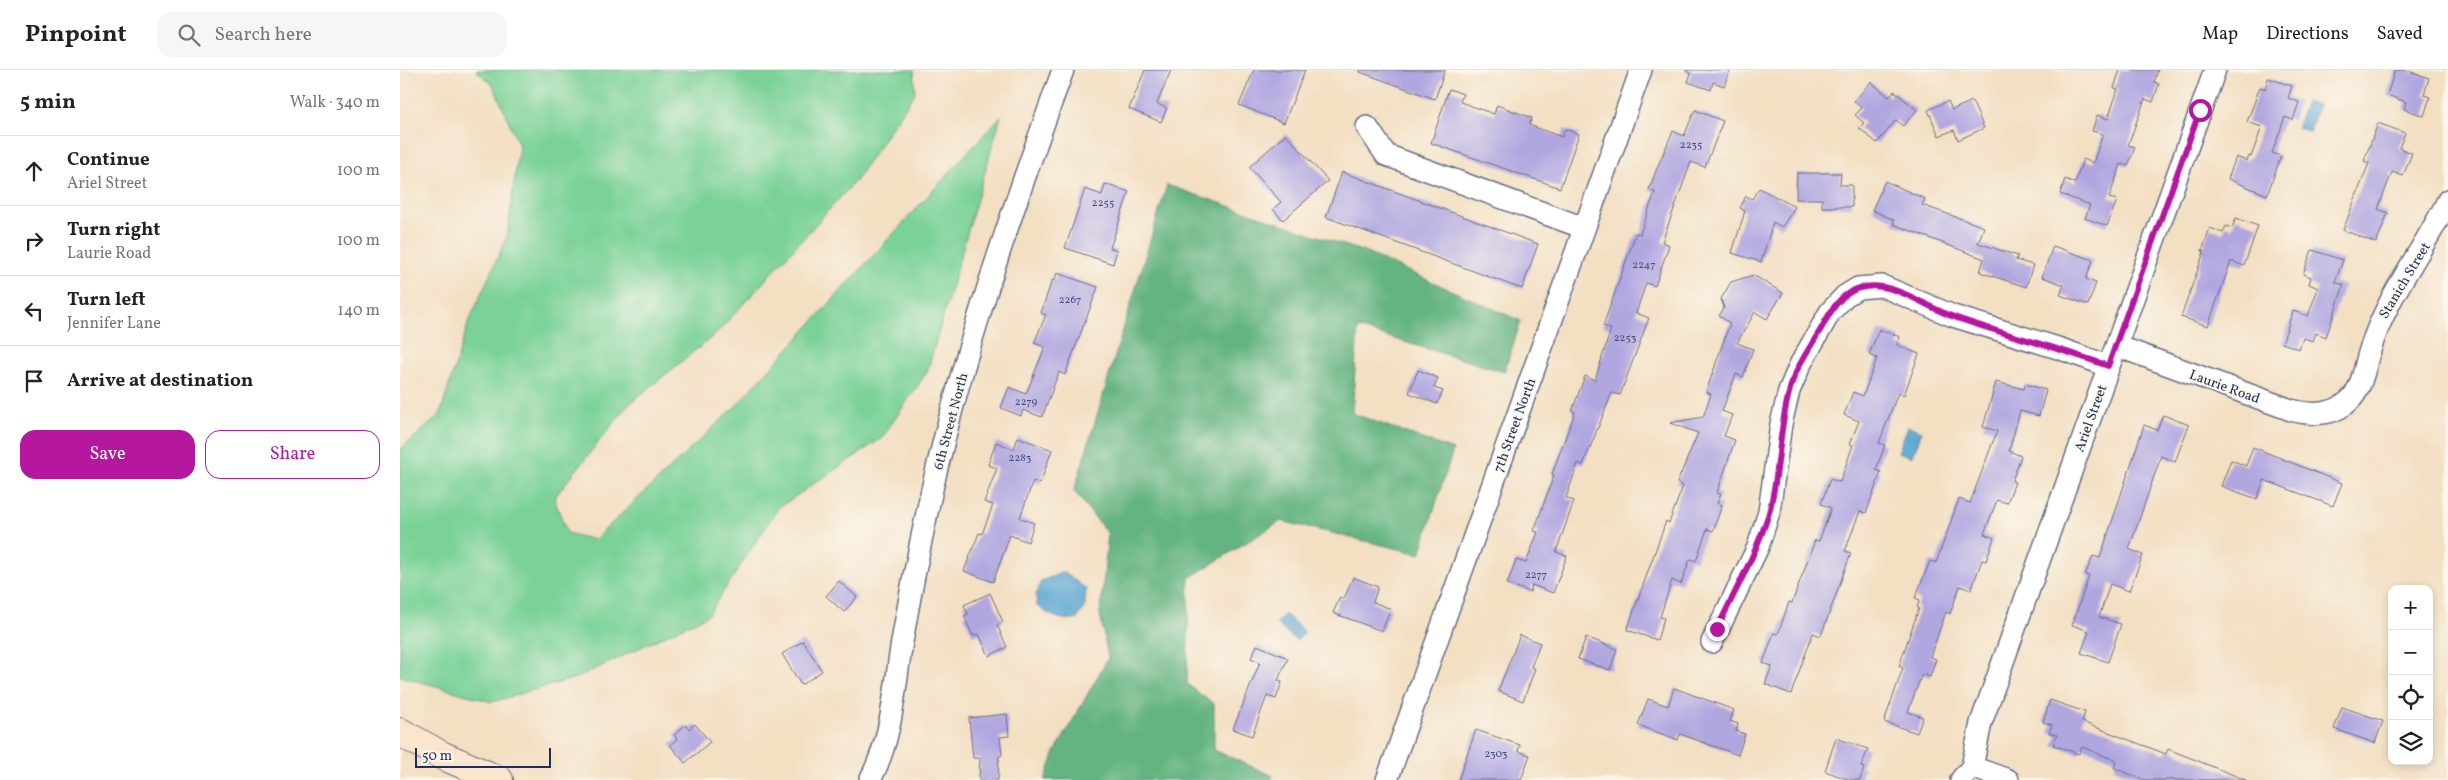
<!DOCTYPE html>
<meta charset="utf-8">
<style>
:root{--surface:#fff;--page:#f6f6f6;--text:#222;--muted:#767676;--line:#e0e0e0;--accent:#b5179e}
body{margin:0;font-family:Vollkorn,serif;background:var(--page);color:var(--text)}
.controls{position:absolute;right:15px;bottom:15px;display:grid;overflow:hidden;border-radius:10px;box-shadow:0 2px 8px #0003}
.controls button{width:45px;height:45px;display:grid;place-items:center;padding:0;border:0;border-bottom:1px solid var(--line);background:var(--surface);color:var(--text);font:25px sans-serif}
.scale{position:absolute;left:15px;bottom:12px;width:136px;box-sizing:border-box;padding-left:5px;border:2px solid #1b2f5e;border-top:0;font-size:14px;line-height:18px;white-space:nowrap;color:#1b2f5e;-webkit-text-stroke:4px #fbf7ec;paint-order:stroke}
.stop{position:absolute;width:15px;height:15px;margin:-11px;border:4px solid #b5179e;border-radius:50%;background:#fff}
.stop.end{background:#b5179e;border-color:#fff;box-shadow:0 1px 5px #0008}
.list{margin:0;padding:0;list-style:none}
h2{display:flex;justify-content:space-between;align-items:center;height:65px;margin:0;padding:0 20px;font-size:21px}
h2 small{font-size:16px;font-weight:400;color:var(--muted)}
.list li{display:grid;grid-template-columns:32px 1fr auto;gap:15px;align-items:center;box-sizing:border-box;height:70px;padding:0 20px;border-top:1px solid var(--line)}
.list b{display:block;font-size:19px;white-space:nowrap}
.list p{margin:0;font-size:16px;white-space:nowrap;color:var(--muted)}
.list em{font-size:16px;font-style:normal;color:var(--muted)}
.actions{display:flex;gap:10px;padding:15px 20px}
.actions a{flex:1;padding:11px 0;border:1px solid var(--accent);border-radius:15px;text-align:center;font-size:18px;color:var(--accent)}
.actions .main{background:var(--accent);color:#fff}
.icon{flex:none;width:28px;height:28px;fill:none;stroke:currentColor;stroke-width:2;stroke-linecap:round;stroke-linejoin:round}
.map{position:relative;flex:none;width:2048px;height:710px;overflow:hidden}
header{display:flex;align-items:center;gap:30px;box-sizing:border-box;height:70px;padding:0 25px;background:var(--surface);border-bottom:1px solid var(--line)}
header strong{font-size:24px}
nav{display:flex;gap:28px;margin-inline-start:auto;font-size:18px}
.search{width:350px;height:45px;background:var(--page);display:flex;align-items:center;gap:12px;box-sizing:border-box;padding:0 18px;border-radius:15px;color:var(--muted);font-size:19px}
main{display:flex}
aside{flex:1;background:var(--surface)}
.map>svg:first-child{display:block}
</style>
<header>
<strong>Pinpoint</strong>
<div class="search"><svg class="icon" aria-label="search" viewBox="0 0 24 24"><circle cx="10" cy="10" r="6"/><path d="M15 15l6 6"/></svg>Search here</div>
<nav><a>Map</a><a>Directions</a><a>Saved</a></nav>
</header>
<main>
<aside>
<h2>5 min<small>Walk · 340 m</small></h2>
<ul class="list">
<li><svg class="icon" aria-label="ahead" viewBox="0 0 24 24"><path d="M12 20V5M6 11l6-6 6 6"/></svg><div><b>Continue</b><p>Ariel Street</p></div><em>100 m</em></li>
<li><svg class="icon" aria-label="right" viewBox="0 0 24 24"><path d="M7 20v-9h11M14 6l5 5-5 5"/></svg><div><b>Turn right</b><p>Laurie Road</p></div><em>100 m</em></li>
<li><svg class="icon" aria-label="left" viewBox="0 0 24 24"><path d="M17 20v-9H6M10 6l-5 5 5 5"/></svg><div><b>Turn left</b><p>Jennifer Lane</p></div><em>140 m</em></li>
<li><svg class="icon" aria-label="arrive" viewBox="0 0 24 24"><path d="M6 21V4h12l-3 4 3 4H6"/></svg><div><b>Arrive at destination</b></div></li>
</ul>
<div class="actions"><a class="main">Save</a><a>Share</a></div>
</aside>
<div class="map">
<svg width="2048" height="710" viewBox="0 0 2048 710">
<rect width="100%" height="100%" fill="#fbf7ec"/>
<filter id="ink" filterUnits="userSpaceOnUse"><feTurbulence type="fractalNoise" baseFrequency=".02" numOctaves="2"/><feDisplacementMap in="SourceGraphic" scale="10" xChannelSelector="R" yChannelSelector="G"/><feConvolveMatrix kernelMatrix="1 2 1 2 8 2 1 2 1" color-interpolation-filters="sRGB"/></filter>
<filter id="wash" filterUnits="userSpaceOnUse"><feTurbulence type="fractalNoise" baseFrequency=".0096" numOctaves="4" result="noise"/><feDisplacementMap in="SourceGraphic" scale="20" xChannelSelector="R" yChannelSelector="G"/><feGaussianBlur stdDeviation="1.12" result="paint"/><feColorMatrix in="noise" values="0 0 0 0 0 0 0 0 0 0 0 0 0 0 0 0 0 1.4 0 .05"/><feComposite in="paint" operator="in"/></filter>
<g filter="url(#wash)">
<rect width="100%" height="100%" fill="#f3dfc2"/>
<polygon fill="#7ad297" stroke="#4a807a" points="76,0 514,0 515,23 456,110 318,262 228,335 154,428 167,463 194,470 335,337 601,46 527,302 482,368 378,438 308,545 179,607 92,632 0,606 0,380 40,345 69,251 107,167 119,75 93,15"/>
<polygon fill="#63b480" stroke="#3f726f" points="767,115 962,181 1121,251 1104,302 958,258 952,343 1053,380 1020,484 881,451 789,508 787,614 814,634 814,680 873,706 871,710 645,710 655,682 708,588 700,544 708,464 674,421"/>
<g fill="#59a6d2" stroke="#3a6a98">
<polygon points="1906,31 1918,35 1910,62 1897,57"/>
<polygon points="1508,356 1522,361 1513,387 1498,382"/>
<path d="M664,502L686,519L685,536L676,550C659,550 650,546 637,536L636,525L641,511Z"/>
<polygon points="885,544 905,562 897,571 876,553"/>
</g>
<g id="blocks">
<g fill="#b0a6e0">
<polygon points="745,0 771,0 757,34 767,38 761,52 729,39"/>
<polygon points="854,0 905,0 884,53 839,35"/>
<polygon points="960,0 1045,0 1035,29 960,2"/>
<polygon points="1285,0 1330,0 1324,16 1313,12 1311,20 1288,12 1291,4"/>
<polygon points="1720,0 1758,0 1754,12 1759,14 1753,32 1745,29 1728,75 1735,77 1728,96 1721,94 1709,128 1717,130 1707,156 1685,148 1690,135 1660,124 1665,109 1675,113 1683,89 1693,93 1703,64 1692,61 1697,45 1708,49 1718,19 1714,18"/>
<polygon points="1995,0 2005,0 2029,8 2024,25 2030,27 2024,46 2004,39 2006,32 1987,25"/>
<polygon points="1868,8 1892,16 1888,28 1899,32 1893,50 1885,47 1872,83 1881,86 1867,125 1828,109 1836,87 1847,91 1849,86 1851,87 1862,57 1847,52 1860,17 1865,19"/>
<polygon points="1471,12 1489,27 1494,21 1517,40 1503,56 1496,50 1477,73 1459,58 1464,53 1455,45 1462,38 1454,31"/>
<polygon points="1049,19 1063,24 1060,32 1094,44 1097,35 1132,48 1129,55 1162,67 1165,59 1179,64 1160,118 1031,73"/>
<polygon points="1548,31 1552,40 1572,31 1584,58 1558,70 1554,60 1539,66 1528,40"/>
<polygon points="1295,40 1323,51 1305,97 1291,92 1262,172 1269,175 1255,216 1246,213 1236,243 1249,248 1235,285 1220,325 1212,323 1183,395 1178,393 1166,428 1174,431 1156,482 1167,486 1153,523 1132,515 1130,522 1107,514 1116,490 1126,493 1138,462 1134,461 1154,405 1152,404 1175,342 1172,341 1185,306 1195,310 1211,259 1203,256 1236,163 1240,164 1255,122 1249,120 1257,98 1273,61 1284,66"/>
<polygon points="1978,53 2005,63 1999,78 2012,83 2003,106 1992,102 1978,139 1988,143 1976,173 1943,160 1969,93 1964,91"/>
<polygon points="886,64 928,111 883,150 873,139 881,132 849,97"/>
<polygon points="942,102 1138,174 1122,219 926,147"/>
<polygon points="1397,103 1441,103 1440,115 1452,115 1452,137 1422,137 1422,129 1396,129"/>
<polygon points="1485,111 1525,129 1522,135 1584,157 1578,173 1618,186 1616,190 1633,195 1626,217 1580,202 1584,189 1493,154 1494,150 1472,140"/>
<polygon points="705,114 729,122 710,178 717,180 713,194 665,178 685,119 702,125"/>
<polygon points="1359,118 1395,137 1382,157 1373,152 1361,192 1332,183 1345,141 1340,138 1346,126 1352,129"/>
<polygon points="1836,148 1858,156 1844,196 1831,191 1808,256 1781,247 1804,182 1802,181 1810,158 1823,163 1826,156 1832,158"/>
<polygon points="1653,176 1693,190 1686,209 1696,213 1688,235 1660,225 1664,215 1642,207"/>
<polygon points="1912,180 1943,190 1935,212 1944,215 1926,267 1916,263 1913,271 1903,268 1899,279 1882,273 1893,241 1908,246 1918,218 1909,214 1911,207 1903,204"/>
<polygon points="657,203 698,217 665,305 659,302 642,347 623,340 621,346 601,338 609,317 626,324 645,277 634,273 646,245 641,243 652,210 654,211"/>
<polygon points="1353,205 1383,223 1367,249 1355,242 1337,273 1353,279 1343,307 1336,304 1322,341 1332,345 1324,366 1335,370 1317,423 1321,424 1317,433 1322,435 1313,461 1307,459 1296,491 1290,489 1281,514 1272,510 1260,547 1264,548 1257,570 1227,560 1266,451 1269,453 1283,416 1277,413 1298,363 1270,353 1303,347 1311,324 1306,322 1330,253 1319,246 1324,238 1321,229 1331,212"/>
<polygon points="1479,259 1500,267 1497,275 1519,284 1504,325 1498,323 1479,373 1485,375 1476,400 1481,402 1466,443 1460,441 1445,481 1451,483 1421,566 1413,563 1391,624 1365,614 1372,596 1363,593 1374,563 1378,564 1389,532 1392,533 1415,470 1419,471 1431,438 1421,434 1430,409 1440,412 1453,375 1450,374 1459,351 1444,345 1453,322 1463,326 1477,288 1469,285"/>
<polygon points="1018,300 1038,308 1034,318 1043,321 1037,334 1009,323"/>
<polygon points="1596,312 1624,319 1625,314 1646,320 1639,346 1620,341 1609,381 1621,386 1612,411 1615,412 1607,433 1597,430 1584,464 1594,468 1586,491 1582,490 1571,520 1560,516 1550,544 1546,542 1530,587 1536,589 1530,607 1522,604 1508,642 1523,647 1517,663 1484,652 1503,598 1499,596 1519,538 1517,537 1520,530 1515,528 1530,491 1536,493 1559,429 1570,433 1597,361 1583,357"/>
<polygon points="1763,345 1789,355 1775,392 1761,386 1729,479 1743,485 1729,521 1710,514 1699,547 1721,554 1708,592 1681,583 1689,561 1672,555 1689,506 1685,505 1693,486 1700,488 1744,355 1757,360"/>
<polygon points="618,367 652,380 640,414 633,411 620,448 634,453 628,472 610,465 593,512 564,501 579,463 582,464 593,435 584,432 597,398 588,395 596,372 614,379"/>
<polygon points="1853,377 1942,413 1933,436 1864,410 1857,429 1821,416 1831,390 1846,396"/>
<polygon points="953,507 978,517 973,532 991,539 982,561 933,543 940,527 944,529"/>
<polygon points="439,511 457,527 444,542 426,526"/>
<polygon points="590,523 603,552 597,555 607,577 589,586 579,564 573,566 564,546 568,544 564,535"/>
<polygon points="1120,565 1140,573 1131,597 1135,599 1123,631 1098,621"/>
<polygon points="1186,567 1217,579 1210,600 1178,589"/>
<polygon points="403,571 422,601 401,615 382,584"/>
<polygon points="857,575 888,588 878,610 882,612 876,629 867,626 852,666 833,659 860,592 851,588"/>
<polygon points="1274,618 1334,640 1330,651 1338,654 1336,661 1345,664 1338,685 1280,664 1278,670 1238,655 1248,629 1268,636"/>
<polygon points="1650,630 1685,642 1682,652 1766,684 1768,679 1846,710 1745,710 1714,698 1717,691 1682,677 1679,684 1653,675 1657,665 1649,663 1652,655 1643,652"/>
<polygon points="1942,637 1983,651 1975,673 1934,659"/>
<polygon points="607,644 609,666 600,667 602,685 599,686 598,710 579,710 580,688 573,688 569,648"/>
<polygon points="295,654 310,672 285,693 270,675 277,669 274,665 285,655 289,659"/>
<polygon points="1076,660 1120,675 1118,681 1130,685 1121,710 1058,710"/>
<polygon points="1436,668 1468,679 1461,697 1464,698 1460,710 1450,710 1425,701"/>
</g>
</g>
</g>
<g filter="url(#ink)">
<use href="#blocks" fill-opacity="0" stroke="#676d81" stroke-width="1"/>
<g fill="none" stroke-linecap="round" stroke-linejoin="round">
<defs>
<g id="street">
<polyline points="967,57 986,85 1184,158"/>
<path d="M1717,276L1891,340C1910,345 1933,346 1949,331C1962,319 1964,299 1969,283C1986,226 2022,183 2048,130"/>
<polyline points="1312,572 1358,477 1369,442 1381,354 1389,321 1400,295 1430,242 1445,226 1458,218 1482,216 1553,246 1661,279 1708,296"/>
<polyline points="1572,697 1608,710"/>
<path d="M470,710C492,669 494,623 501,578C510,524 521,469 533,415C566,273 613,137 663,0"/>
<polyline points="987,710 1241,0"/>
<polyline points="1561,710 1572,697 1581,653 1815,0"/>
</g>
<polyline id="secondary" points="0,662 41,685 99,710"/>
</defs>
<use href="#street" stroke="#676d81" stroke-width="24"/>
<use href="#secondary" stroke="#676d81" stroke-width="30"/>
<use href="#street" stroke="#fff" stroke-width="21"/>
<use href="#secondary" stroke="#fce5cf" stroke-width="28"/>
</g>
</g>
<g fill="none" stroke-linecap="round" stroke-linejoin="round" filter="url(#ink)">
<path stroke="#b5179e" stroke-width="6" d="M1317,559C1335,521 1355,486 1368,446C1380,406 1378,363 1389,323C1394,300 1409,279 1421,259C1431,240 1442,220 1465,217C1495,212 1526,237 1554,247C1605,265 1657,277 1708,296L1800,40"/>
</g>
<g text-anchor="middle" stroke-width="4" stroke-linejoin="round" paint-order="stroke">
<g font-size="11" fill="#404d7e">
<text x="1291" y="78">2235</text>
<text x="703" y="136">2255</text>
<text x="1244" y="198">2247</text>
<text x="670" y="233">2267</text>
<text x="1225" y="271">2253</text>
<text x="626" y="335">2279</text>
<text x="620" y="391">2283</text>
<text x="1136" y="508">2277</text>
<text x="1096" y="687">2303</text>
</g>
<g font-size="14" fill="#1b2f5e" stroke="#fbf7ec">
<text transform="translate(2004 210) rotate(-59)" y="5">Stanich Street</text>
<text transform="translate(1825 316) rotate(20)" y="5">Laurie Road</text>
<text transform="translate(1690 348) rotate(-70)" y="5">Ariel Street</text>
<text transform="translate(550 351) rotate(-75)" y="5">6th Street North</text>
<text transform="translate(1114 355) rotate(-70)" y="5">7th Street North</text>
</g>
</g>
</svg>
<div class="controls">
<button>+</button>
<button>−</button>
<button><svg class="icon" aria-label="locate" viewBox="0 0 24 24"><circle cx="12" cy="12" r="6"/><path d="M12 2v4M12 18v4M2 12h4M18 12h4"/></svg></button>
<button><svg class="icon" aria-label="layers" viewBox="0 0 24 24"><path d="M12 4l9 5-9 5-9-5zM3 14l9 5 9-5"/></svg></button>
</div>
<div class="scale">50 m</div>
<div class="stop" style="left:1800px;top:40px"></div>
<div class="stop end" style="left:1317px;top:559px"></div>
</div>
</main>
